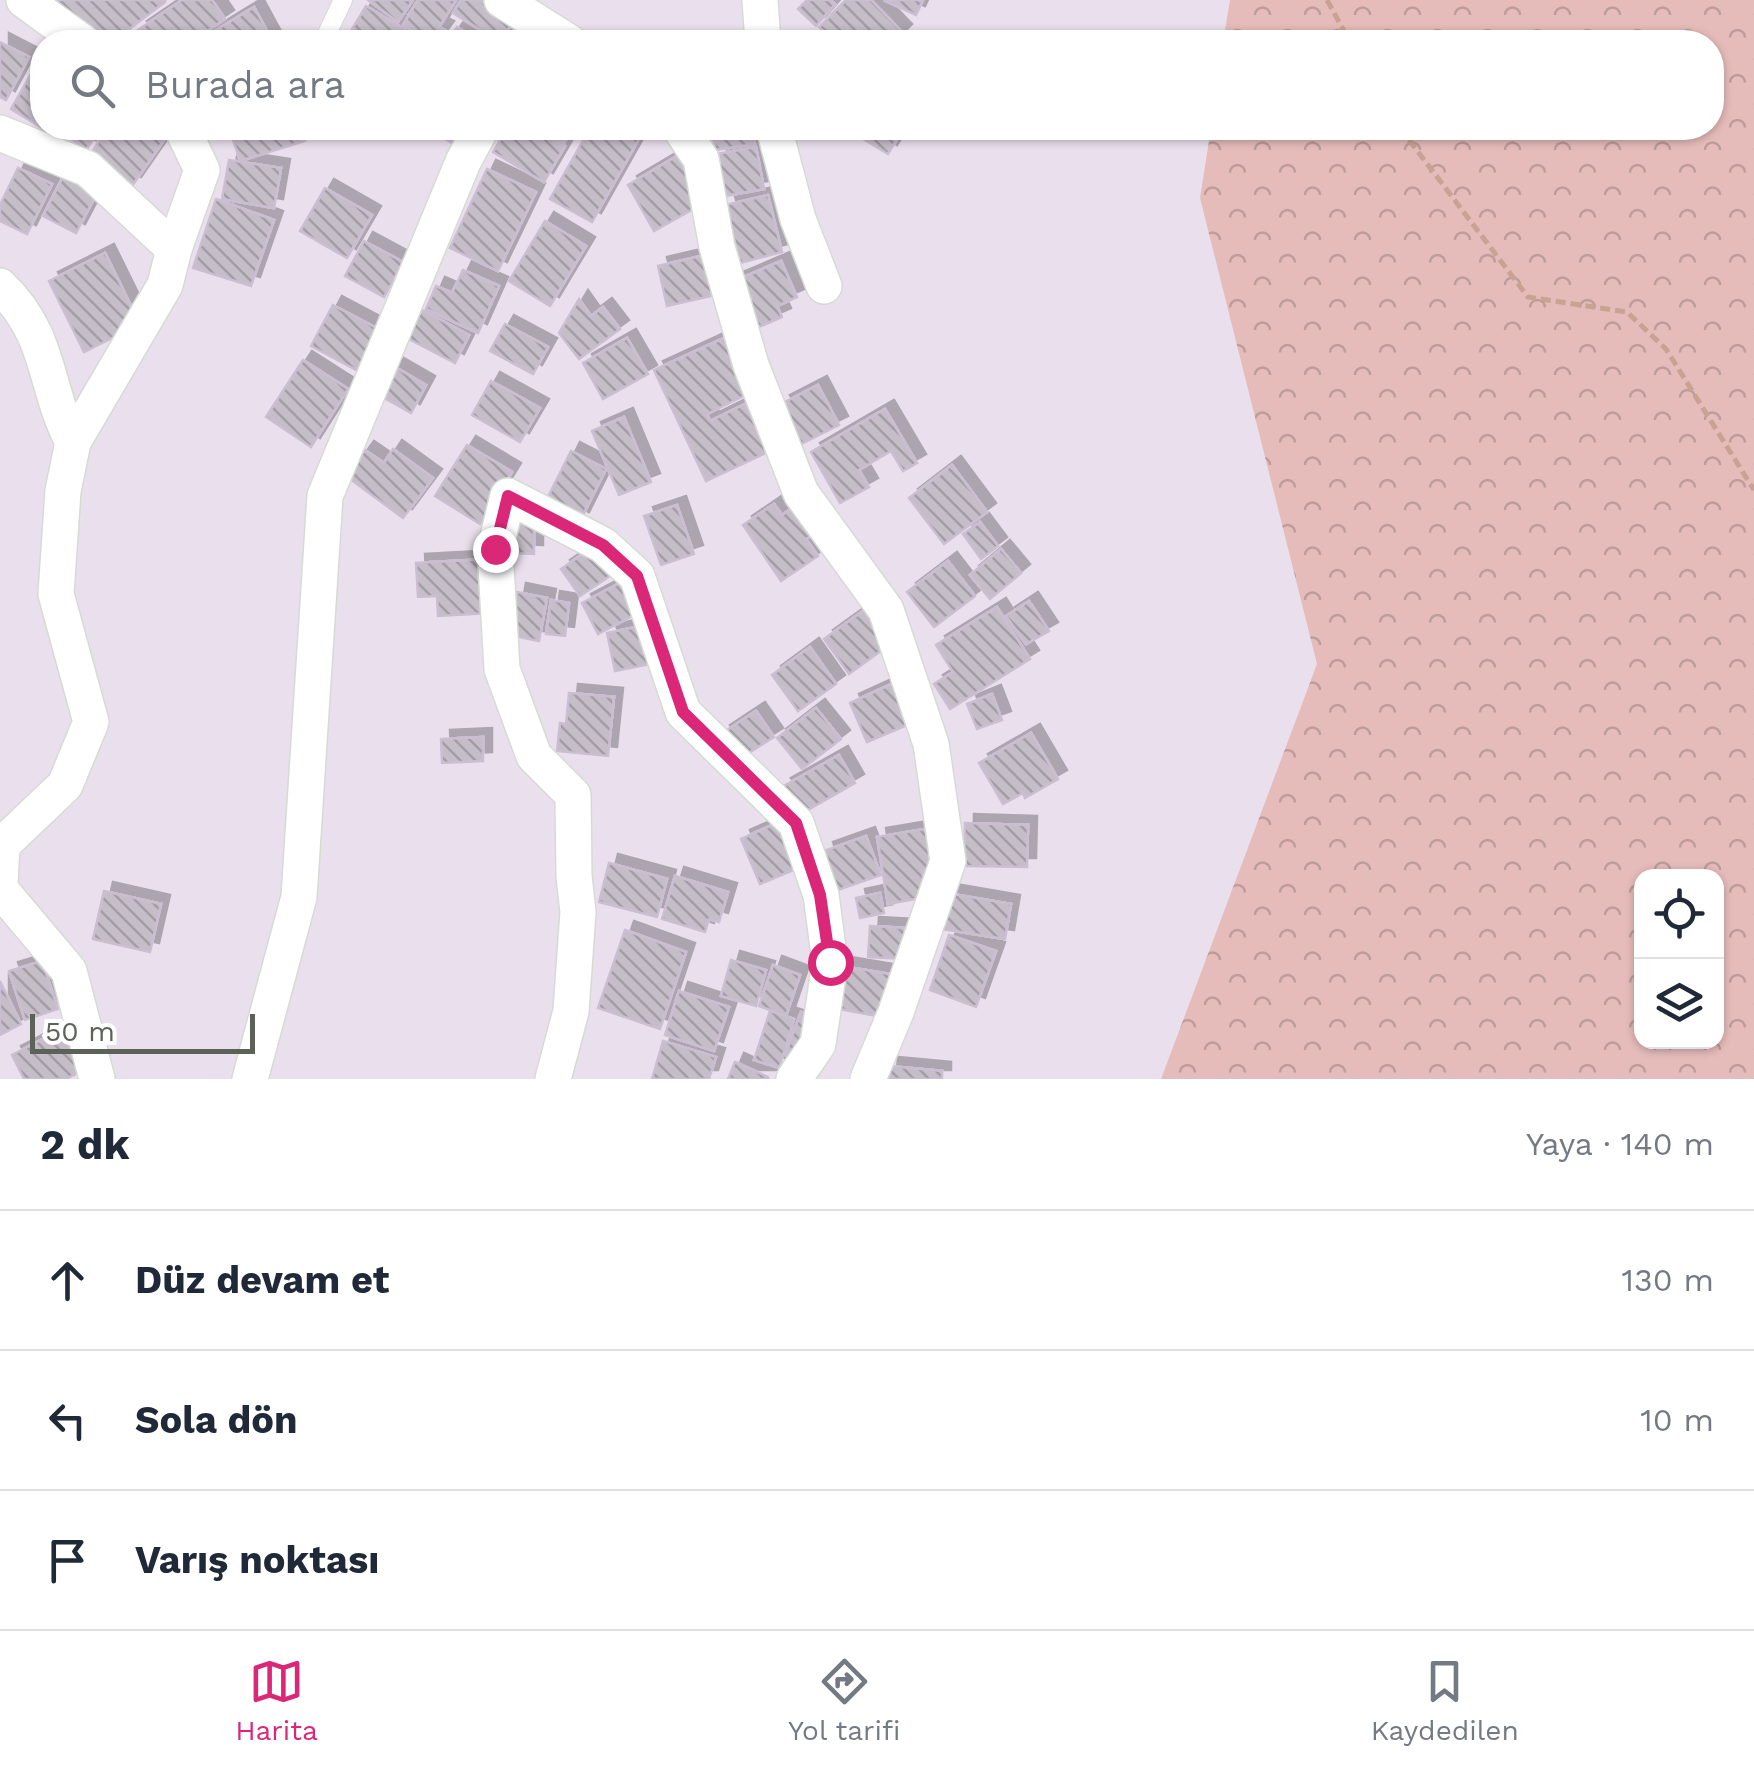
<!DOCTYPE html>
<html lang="tr">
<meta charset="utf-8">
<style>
:root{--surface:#fff;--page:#f6f6f7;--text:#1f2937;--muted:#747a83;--line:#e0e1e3;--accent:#db2777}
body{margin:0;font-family:"Work Sans",sans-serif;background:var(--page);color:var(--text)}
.controls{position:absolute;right:30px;bottom:30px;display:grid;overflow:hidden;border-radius:20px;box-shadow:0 2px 8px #0004}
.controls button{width:90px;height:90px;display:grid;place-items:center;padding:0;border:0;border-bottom:2px solid var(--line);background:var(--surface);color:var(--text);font:50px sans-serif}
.scale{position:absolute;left:30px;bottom:25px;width:225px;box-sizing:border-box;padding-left:10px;border:5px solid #5d6259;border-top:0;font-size:28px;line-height:35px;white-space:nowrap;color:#5d6259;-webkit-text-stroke:8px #fff;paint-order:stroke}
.stop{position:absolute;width:30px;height:30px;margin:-22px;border:8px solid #db2777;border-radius:50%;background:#fff}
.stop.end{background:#db2777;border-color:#fff;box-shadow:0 2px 10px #0008}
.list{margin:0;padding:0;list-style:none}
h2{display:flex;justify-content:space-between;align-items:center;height:130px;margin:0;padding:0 40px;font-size:42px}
h2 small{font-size:32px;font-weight:400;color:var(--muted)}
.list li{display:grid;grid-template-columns:65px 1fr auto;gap:30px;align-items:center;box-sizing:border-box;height:140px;padding:0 40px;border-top:2px solid var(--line)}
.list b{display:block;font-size:38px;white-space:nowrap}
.list em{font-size:32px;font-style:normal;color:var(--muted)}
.icon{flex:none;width:55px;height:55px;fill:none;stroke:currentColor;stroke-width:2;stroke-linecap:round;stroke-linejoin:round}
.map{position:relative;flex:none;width:1754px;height:1079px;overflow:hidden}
.search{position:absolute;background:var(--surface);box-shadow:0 2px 8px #0004;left:30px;right:30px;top:30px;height:110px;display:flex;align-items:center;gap:25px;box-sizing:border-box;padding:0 35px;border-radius:40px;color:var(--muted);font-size:38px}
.sheet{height:550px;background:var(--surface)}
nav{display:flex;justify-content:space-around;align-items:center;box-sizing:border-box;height:140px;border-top:2px solid var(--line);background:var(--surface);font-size:28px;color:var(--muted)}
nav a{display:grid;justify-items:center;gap:5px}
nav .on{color:var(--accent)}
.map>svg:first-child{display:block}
</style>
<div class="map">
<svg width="1754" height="1079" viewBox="0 0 1754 1079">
<defs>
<pattern id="forest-crowns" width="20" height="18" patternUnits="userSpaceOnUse" patternTransform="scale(2.5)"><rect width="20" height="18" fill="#e6bcba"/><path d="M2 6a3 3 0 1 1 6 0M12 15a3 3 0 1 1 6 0" fill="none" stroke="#be9c9a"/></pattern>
<pattern id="building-back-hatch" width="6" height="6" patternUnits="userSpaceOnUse" patternTransform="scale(2.5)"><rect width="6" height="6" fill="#c5bdc8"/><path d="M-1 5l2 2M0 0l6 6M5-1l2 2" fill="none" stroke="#a39da5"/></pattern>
<filter id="shadow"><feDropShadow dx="9" dy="-9" stdDeviation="0" flood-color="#0004"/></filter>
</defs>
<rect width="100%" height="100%" fill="#eae0ed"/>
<path fill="url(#forest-crowns)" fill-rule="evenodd" d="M1230,0H1754V1079H1161L1317,664L1200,198L1211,128H1712V42H1223ZM1642,876H1716V1042H1642Z"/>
<g fill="url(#building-back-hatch)" stroke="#ccbed2" stroke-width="2.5" filter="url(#shadow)">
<polygon points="42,0 163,0 165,2 112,42 106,42"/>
<polygon points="182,0 212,0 225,19 191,42 146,42 138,30"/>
<polygon points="368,0 413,0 398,22"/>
<polygon points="418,0 456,0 439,27 445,30 436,42 430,42 403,25"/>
<polygon points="461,0 479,0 513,22 500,42 453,13"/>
<polygon points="807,0 830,0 835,4 816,26 798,9"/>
<polygon points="846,0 871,0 903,33 894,42 835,42 819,27"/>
<polygon points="884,0 923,0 916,15"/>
<polygon points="366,6 426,42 352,42 346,39"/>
<polygon points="254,7 273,42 197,42 226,24"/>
<polygon points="457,27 482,42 447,42"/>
<polygon points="0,42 29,57 6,100 0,97"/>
<polygon points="40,58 42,128 52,128 49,132 11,109"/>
<polygon points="58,128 100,128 87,149 56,130"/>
<polygon points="108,128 152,128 166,137 132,186 88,158"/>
<polygon points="229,128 301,128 305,141 240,161"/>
<polygon points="435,128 474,128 461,149 433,131"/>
<polygon points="507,128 532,128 565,146 544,182 493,152"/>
<polygon points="541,128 574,128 564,143"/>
<polygon points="590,128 645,128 592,222 550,199"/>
<polygon points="712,128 752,128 755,144 715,150"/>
<polygon points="845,128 904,128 888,154"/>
<polygon points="756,147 764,189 725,196 717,154"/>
<polygon points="677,156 704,203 654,231 628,185"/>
<polygon points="229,160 281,168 274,208 222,199"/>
<polygon points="18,168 52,184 27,234 0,221 0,205"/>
<polygon points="487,169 536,192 498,271 450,248"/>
<polygon points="66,171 99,189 76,233 43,216"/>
<polygon points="325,188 372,215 347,258 300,231"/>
<polygon points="768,195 782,252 740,263 726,205"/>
<polygon points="216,199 274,220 251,286 193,268"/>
<polygon points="545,221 586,246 550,306 509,281"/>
<polygon points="364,241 403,262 384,297 345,276"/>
<polygon points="105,253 140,324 84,352 49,281"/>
<polygon points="705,255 715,295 667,306 658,266"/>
<polygon points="781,261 797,297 777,306 782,317 754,329 732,282"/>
<polygon points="463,270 499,286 478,333 426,309 436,286 452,293"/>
<polygon points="579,299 591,316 603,307 620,329 579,359 559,333"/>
<polygon points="333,305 384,332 362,373 311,346"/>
<polygon points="422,310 469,335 455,363 407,338"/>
<polygon points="505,324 548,347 533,374 490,351"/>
<polygon points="726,337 752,392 707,414 710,421 745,404 768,452 706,481 654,370"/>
<polygon points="627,338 648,374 603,399 583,363"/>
<polygon points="303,360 348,389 311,447 266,417"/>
<polygon points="395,367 426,385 411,413 379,395"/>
<polygon points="491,381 540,408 520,442 472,415"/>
<polygon points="818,385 839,425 801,444 781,404"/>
<polygon points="885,409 917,463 903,471 891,451 859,470 869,487 840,503 811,452"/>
<polygon points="624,417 651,482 619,495 592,431"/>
<polygon points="467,445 512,472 480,524 435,496"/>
<polygon points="393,449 433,478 403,518 346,476 365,450 384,463"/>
<polygon points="571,451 606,469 580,521 545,503"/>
<polygon points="952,465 987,512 944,544 909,498"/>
<polygon points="774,504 782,515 798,504 817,532 806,539 818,556 781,581 743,525"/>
<polygon points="677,505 694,554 661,565 644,516"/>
<polygon points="509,521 534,521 534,554 509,553"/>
<polygon points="980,522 998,546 981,559 963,534"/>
<polygon points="594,546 613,574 580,596 561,569"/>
<polygon points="1001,549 1021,573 990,599 970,575"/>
<polygon points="487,559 491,613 438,616 437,596 418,597 416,563"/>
<polygon points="948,561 975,596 934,627 907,592"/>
<polygon points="620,583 636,614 598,634 582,603"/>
<polygon points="517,592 547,598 539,641 509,635"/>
<polygon points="551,600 569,603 565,636 546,634"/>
<polygon points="1029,601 1049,631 1026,644 1006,616"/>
<polygon points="870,606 889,645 849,674 824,639"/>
<polygon points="997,607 1030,659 950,709 934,684 953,672 936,645"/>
<polygon points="641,626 650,664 615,671 607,633"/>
<polygon points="810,647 836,684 798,711 772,675"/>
<polygon points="896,682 914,722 867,742 850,703"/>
<polygon points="569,693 614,697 608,756 557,751 560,723 566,724"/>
<polygon points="992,694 1002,720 977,729 967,704"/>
<polygon points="816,708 841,739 802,769 777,738"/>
<polygon points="756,711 774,737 738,760 721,734"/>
<polygon points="1031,733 1058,779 1025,798 1023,793 1003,804 979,763"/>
<polygon points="483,737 483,761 442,763 441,739"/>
<polygon points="839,755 855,783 799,815 782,787"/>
<polygon points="783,820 803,866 760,884 741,839"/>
<polygon points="965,823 1028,825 1027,867 964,866"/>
<polygon points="931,828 938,868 922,871 926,897 888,904 877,837"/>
<polygon points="866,836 881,875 838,890 824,851"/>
<polygon points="609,863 667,879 657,917 599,902"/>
<polygon points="675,876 728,892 719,922 709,919 705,932 662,919"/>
<polygon points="104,891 161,904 150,952 93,939"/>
<polygon points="880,893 884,913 860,918 856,898"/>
<polygon points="947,893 1011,904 1005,939 941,929"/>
<polygon points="870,926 906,928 905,959 868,957"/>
<polygon points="625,930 686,952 660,1029 598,1008"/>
<polygon points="949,935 996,951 976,1007 930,990"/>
<polygon points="731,960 766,970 756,1006 721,996"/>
<polygon points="42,961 58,1009 25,1020 9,971"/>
<polygon points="773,965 800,975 786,1016 759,1006"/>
<polygon points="842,966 890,974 882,1017 834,1008"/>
<polygon points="0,981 21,1024 0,1035"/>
<polygon points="679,991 729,1007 714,1051 665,1035"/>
<polygon points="770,1011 794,1019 779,1068 754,1060"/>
<polygon points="801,1012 817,1018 802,1061 785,1055"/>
<polygon points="60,1030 82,1071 66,1079 24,1079 12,1055"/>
<polygon points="663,1041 716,1057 709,1079 652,1079"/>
<polygon points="735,1062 768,1077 768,1079 728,1079"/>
<polygon points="889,1066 942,1071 942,1079 888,1079"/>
</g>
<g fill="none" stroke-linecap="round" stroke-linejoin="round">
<defs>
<polyline id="lane" points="323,42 343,0"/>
<g id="street">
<polyline points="24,0 82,42"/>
<polyline points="502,0 569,42"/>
<polyline points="760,0 763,42"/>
<polyline points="680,128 701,159 717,247 751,365 801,493 886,610 931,744 948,861 896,1012 868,1079"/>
<polyline points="774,128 798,219 824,286"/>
<polyline points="0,133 88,169 174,249"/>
<path d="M0,286C52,336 43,385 73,442"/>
<polyline points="0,886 2,845 65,785 91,722 56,594 63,491 73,442 165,285 174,249 202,170 182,128"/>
<polyline points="0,889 69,971 97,1079"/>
<polyline points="250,1079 299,897 325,496 463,162 481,128"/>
<polyline points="553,1079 571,1011 578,912 574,876 573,795 534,756 502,669 495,549 508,496 603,545 637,576 683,712 796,823 821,895 830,962 818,1044 794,1079"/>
</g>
</defs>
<use href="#lane" stroke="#d5dbd3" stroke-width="20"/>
<use href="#street" stroke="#d5dbd3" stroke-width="38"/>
<g stroke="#c8a393" stroke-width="5" stroke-dasharray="10 5" stroke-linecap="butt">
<polyline points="1327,0 1350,42"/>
<polyline points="1400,128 1528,297 1627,312 1666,349 1754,490"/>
</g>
<use href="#lane" stroke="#fff" stroke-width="18"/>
<use href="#street" stroke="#fff" stroke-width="35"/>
</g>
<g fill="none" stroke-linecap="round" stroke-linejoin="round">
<polyline stroke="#db2777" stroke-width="12" points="495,549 508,496 603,545 637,576 683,712 796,823 820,895 830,962"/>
</g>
</svg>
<div class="controls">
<button><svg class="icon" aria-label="locate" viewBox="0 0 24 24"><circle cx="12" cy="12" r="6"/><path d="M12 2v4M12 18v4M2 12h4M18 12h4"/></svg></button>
<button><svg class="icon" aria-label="layers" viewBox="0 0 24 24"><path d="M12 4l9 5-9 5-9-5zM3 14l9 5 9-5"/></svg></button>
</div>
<div class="scale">50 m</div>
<div class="stop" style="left:830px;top:962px"></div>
<div class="stop end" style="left:495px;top:549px"></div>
<div class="search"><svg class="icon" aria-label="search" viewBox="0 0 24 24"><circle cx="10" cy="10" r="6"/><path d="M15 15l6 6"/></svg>Burada ara</div>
</div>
<section class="sheet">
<h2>2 dk<small>Yaya · 140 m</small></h2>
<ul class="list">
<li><svg class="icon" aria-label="ahead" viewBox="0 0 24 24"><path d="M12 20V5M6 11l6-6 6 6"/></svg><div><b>Düz devam et</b></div><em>130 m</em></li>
<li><svg class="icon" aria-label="left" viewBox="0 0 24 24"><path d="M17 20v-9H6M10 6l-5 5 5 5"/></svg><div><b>Sola dön</b></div><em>10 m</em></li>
<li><svg class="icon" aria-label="arrive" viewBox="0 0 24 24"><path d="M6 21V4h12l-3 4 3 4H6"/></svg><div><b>Varış noktası</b></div></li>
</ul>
</section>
<nav>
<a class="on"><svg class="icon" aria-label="map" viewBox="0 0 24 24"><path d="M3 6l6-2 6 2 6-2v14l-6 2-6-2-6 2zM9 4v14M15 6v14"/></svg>Harita</a>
<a><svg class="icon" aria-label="directions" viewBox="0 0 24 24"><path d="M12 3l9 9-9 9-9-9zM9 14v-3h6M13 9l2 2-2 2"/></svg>Yol tarifi</a>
<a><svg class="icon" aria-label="saved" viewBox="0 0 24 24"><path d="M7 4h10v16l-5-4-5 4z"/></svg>Kaydedilen</a>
</nav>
